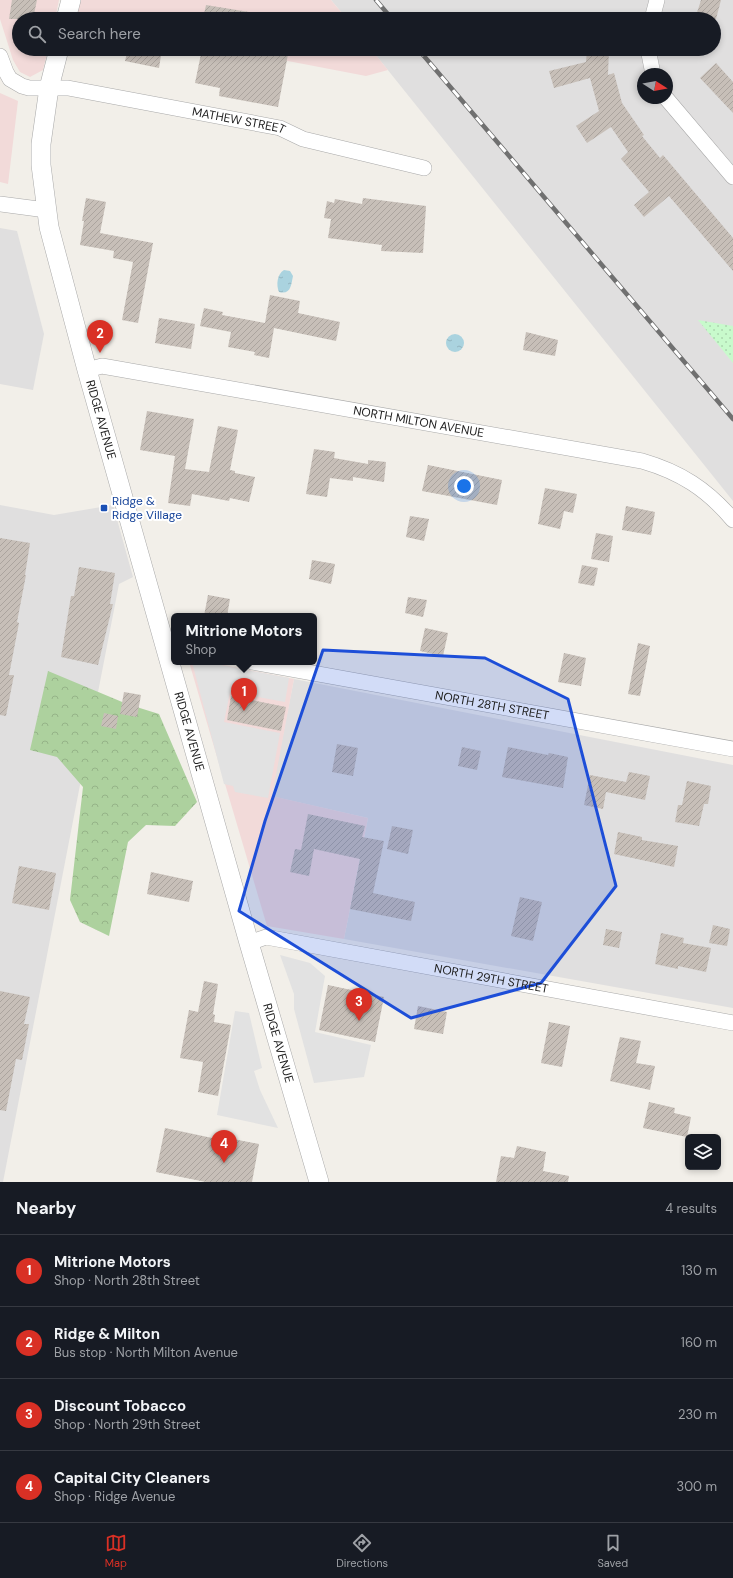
<!DOCTYPE html>
<meta charset="utf-8">
<style>
:root{--surface:#171b24;--page:#242831;--text:#f1f3f6;--muted:#9ea1a6;--line:#363941;--accent:#d93025}
body{margin:0;font-family:"DM Sans",sans-serif;background:var(--page);color:var(--text)}
.controls{position:absolute;right:12px;bottom:12px;display:grid;overflow:hidden;border-radius:6px;box-shadow:0 2px 6px #0003}
.controls button{width:36px;height:36px;display:grid;place-items:center;padding:0;border:0;border-bottom:1px solid var(--line);background:var(--surface);color:var(--text);font:20px sans-serif}
.compass{position:absolute;left:637px;top:68px;width:36px;height:36px;border-radius:50%;background:var(--surface);box-shadow:0 2px 6px #0003;rotate:101deg}
.you{position:absolute;left:464px;top:486px;width:14px;height:14px;margin:-10px;border:3px solid #fff;border-radius:50%;background:#1a73e8;box-shadow:0 0 0 6px #1a73e833}
.badge{display:grid;place-items:center;width:26px;height:26px;border-radius:50%;background:var(--accent);color:#fff;font-size:13px;font-weight:700}
.pin{position:absolute;translate:-50% -33px;filter:drop-shadow(0 1px 2px #0008)}
.pin::after{content:'';position:absolute;top:21px;width:14px;height:12px;background:inherit;clip-path:polygon(0 0,100% 0,50% 100%)}
.popup{position:absolute;left:171px;top:613px;width:146px;height:52px;box-sizing:border-box;display:grid;place-content:center;border-radius:6px;background:var(--surface);filter:drop-shadow(0 1px 3px #0005);font-size:13px;white-space:nowrap;color:var(--muted)}
.popup b{font-size:15px;color:var(--text)}
.popup::after{content:'';position:absolute;left:50%;top:100%;margin-left:-8px;border:8px solid transparent;border-top-color:var(--surface)}
.list{margin:0;padding:0;list-style:none}
h2{display:flex;justify-content:space-between;align-items:center;height:52px;margin:0;padding:0 16px;font-size:17px}
h2 small{font-size:13px;font-weight:400;color:var(--muted)}
.list li{display:grid;grid-template-columns:26px 1fr auto;gap:12px;align-items:center;box-sizing:border-box;height:72px;padding:0 16px;border-top:1px solid var(--line)}
.list b{display:block;font-size:15px;white-space:nowrap}
.list p{margin:0;font-size:13px;white-space:nowrap;color:var(--muted)}
.list em{font-size:13px;font-style:normal;color:var(--muted)}
.icon{flex:none;width:22px;height:22px;fill:none;stroke:currentColor;stroke-width:2;stroke-linecap:round;stroke-linejoin:round}
.map{position:relative;flex:none;width:733px;height:1182px;overflow:hidden}
.search{position:absolute;background:var(--surface);box-shadow:0 2px 6px #0003;left:12px;right:12px;top:12px;height:44px;display:flex;align-items:center;gap:10px;box-sizing:border-box;padding:0 14px;border-radius:22px;color:var(--muted);font-size:15px}
.sheet{height:340px;background:var(--surface)}
nav{display:flex;justify-content:space-around;align-items:center;box-sizing:border-box;height:56px;border-top:1px solid var(--line);background:var(--surface);font-size:11px;color:var(--muted)}
nav a{display:grid;justify-items:center;gap:2px}
nav .on{color:var(--accent)}
.map>svg:first-child{display:block}
</style>
<div class="map">
<svg width="733" height="1182" viewBox="0 0 733 1182">
<defs>
<pattern id="forest-crowns" width="20" height="18" patternUnits="userSpaceOnUse"><rect width="20" height="18" fill="#add19e"/><path d="M2 6a3 3 0 1 1 6 0M12 15a3 3 0 1 1 6 0" fill="none" stroke="#95b388"/></pattern>
<pattern id="park-dots" width="8" height="8" patternUnits="userSpaceOnUse"><rect width="8" height="8" fill="#c8facc"/><path d="M2 2h.1M6 6h.1" fill="none" stroke="#acd6af" stroke-width="1.8" stroke-linecap="round"/></pattern>
<pattern id="water-ripples" width="26" height="14" patternUnits="userSpaceOnUse"><rect width="26" height="14" fill="#aad3df"/><path d="M2 4q2-2 4 0t4 0M15 11q2-2 4 0t4 0" fill="none" stroke="#92b5bf"/></pattern>
<pattern id="building-hatch" width="6" height="6" patternUnits="userSpaceOnUse"><rect width="6" height="6" fill="#c7bfb8"/><path d="M-1 1l2-2M0 6l6-6M5 7l2-2" fill="none" stroke="#aba49e"/></pattern>
</defs>
<rect width="100%" height="100%" fill="#f2efe9"/>
<g fill="#e0dfdf" fill-rule="evenodd">
<path d="M331,0H733V501L371,49H714V19H347ZM643,74H667V98H643Z"/>
<polygon points="0,228 17,231 44,334 33,390 0,384"/>
<polygon points="0,505 54,515 113,505 133,577 119,584 3,1182 0,1182"/>
<polygon points="294,679 733,765 733,1008 344,939 368,818 271,796"/>
</g>
<g fill="#f2dad9">
<polygon points="0,0 59,0 55,19 19,19 19,49 48,49 43,70 30,77 20,72 13,60 0,19"/>
<polygon points="80,0 331,0 347,19 75,19"/>
<polygon points="225,49 371,49 388,70 366,76"/>
<polygon points="0,93 18,101 8,184 0,182"/>
<polygon points="189,662 209,662 294,679 272,796 368,818 344,939 267,926"/>
</g>
<polygon fill="url(#forest-crowns)" points="48,671 127,704 159,714 197,802 175,826 146,825 128,842 109,936 80,922 70,900 83,787 57,757 30,750"/>
<polygon fill="url(#park-dots)" points="698,320 733,326 733,363"/>
<g fill="#e2e2e2">
<polygon points="192,662 206,662 289,678 285,702 230,692 224,722 280,733 268,798 235,792 233,786 224,784"/>
<polygon points="280,955 310,963 325,976 315,1032 371,1045 364,1077 314,1083 294,1009 294,994"/>
<polygon points="235,1011 249,1013 262,1068 254,1071 260,1090 278,1128 217,1115"/>
</g>
<g fill="url(#water-ripples)">
<path d="M284,270L290,271L293,276C291,285 291,295 279,292C276,285 277,274 284,270Z"/>
<circle cx="455" cy="343" r="9"/>
</g>
<g fill="url(#building-hatch)">
<polygon points="12,0 37,0 33,19 9,19"/>
<polygon points="701,0 721,0 716,19 695,19"/>
<polygon points="206,5 249,12 249,19 203,19"/>
<polygon points="128,49 162,49 159,68 125,61"/>
<polygon points="202,49 289,49 278,107 219,96 220,88 195,83"/>
<polygon points="587,49 609,49 608,75 614,73 622,103 644,135 642,136 660,158 663,155 733,238 733,271 669,196 644,217 634,205 649,192 621,159 628,152 611,127 587,143 576,126 599,111 590,78 554,88 549,71 586,62"/>
<polygon points="716,63 733,82 733,113 700,78"/>
<polygon points="86,198 106,202 100,233 153,243 138,323 122,320 133,262 113,258 114,251 80,245 84,221 82,221"/>
<polygon points="363,198 426,206 423,253 381,251 382,245 328,238 331,219 324,218 327,201 334,203 335,199 362,204"/>
<polygon points="270,295 300,301 298,313 340,322 336,341 274,328 269,358 254,355 255,352 228,347 231,332 200,326 204,308 223,312 222,315 265,323"/>
<polygon points="159,318 195,324 191,349 155,343"/>
<polygon points="526,332 558,340 555,356 523,350"/>
<polygon points="147,411 194,419 185,469 209,472 218,426 238,430 230,470 235,471 235,473 255,477 249,502 230,498 229,501 192,494 190,506 168,503 175,456 140,450"/>
<polygon points="314,449 335,452 334,458 368,464 368,460 386,462 384,482 353,477 353,481 330,478 327,497 306,494"/>
<polygon points="428,465 502,480 497,505 422,491"/>
<polygon points="545,488 577,494 573,513 564,511 560,529 538,524"/>
<polygon points="626,506 655,512 651,535 622,530"/>
<polygon points="410,516 429,519 424,541 406,537"/>
<polygon points="596,533 613,536 609,562 591,559"/>
<polygon points="0,538 30,543 25,575 26,575 17,622 19,623 9,675 14,675 6,716 0,715"/>
<polygon points="312,560 335,564 331,584 309,579"/>
<polygon points="582,565 598,568 594,586 578,583"/>
<polygon points="79,567 115,573 110,604 113,604 98,665 61,657 71,596 74,596"/>
<polygon points="208,595 230,599 227,616 204,616"/>
<polygon points="408,597 427,600 423,617 405,613"/>
<polygon points="425,628 448,633 443,656 420,651"/>
<polygon points="638,643 650,646 640,696 628,694"/>
<polygon points="564,653 586,658 581,686 558,682"/>
<polygon points="124,692 141,695 137,717 120,714"/>
<polygon points="231,696 286,707 281,731 227,720"/>
<polygon points="104,713 118,716 116,729 101,726"/>
<polygon points="337,744 358,748 353,776 332,772"/>
<polygon points="462,747 481,751 477,770 458,766"/>
<polygon points="508,747 548,755 549,753 568,757 563,788 502,777"/>
<polygon points="629,772 650,776 645,800 606,792 603,809 584,805 590,775 626,782"/>
<polygon points="687,781 711,786 708,804 704,804 699,826 675,822 678,805 682,805"/>
<polygon points="308,814 365,826 362,837 384,841 373,893 415,902 411,921 350,909 360,859 314,849 309,876 290,872 295,849 301,850"/>
<polygon points="392,826 413,830 408,854 387,849"/>
<polygon points="618,832 642,837 642,840 678,846 674,867 614,854"/>
<polygon points="19,866 56,873 49,910 12,903"/>
<polygon points="151,872 193,881 189,902 147,894"/>
<polygon points="520,897 542,902 533,941 511,936"/>
<polygon points="713,925 730,929 727,946 709,943"/>
<polygon points="606,929 622,932 619,948 603,945"/>
<polygon points="661,933 684,938 683,943 711,948 706,972 678,966 678,969 655,964"/>
<polygon points="204,981 218,984 213,1014 215,1015 214,1022 231,1025 218,1096 198,1092 203,1062 180,1058 189,1010 198,1012"/>
<polygon points="328,985 384,997 375,1042 319,1030"/>
<polygon points="0,991 30,997 24,1024 29,1024 22,1060 16,1059 6,1111 0,1110"/>
<polygon points="418,1006 447,1012 443,1034 414,1029"/>
<polygon points="549,1022 570,1026 562,1067 541,1063"/>
<polygon points="620,1037 641,1041 636,1063 655,1066 650,1090 610,1081"/>
<polygon points="649,1102 675,1108 674,1113 691,1117 687,1137 643,1128"/>
<polygon points="165,1128 217,1139 218,1136 259,1144 252,1182 206,1182 156,1172"/>
<polygon points="517,1146 546,1152 543,1171 569,1176 568,1182 496,1182 501,1156 514,1158"/>
</g>
<g fill="none" stroke-linecap="round" stroke-linejoin="round">
<defs>
<g id="minor">
<polyline points="652,19 657,0"/>
<polyline points="648,49 653,74"/>
<path id="s1" d="M0,56L6,72L10,79L22,86L29,88H68L280,128L303,139L424,168"/>
<polyline points="666,98 733,177"/>
<polyline points="0,204 46,210"/>
<path id="s2" d="M87,370L102,366L642,461C680,472 707,489 733,520"/>
<path id="s3" d="M252,662L733,749"/>
<path id="s4" d="M249,943L266,937L733,1023"/>
</g>
<g id="tertiary">
<polyline points="66,19 71,0"/>
<path id="s5" d="M59,49L49,88L41,144V165L49,227L87,370L249,943L319,1182"/>
</g>
</defs>
<use href="#minor" stroke="#a9a9a9" stroke-width="16"/>
<use href="#tertiary" stroke="#a9a9a9" stroke-width="20"/>
<use href="#minor" stroke="#fff" stroke-width="15"/>
<use href="#tertiary" stroke="#fff" stroke-width="19"/>
<defs>
<g id="rail">
<polyline points="376,0 392,19"/>
<polyline points="418,49 733,419"/>
</g>
</defs>
<use href="#rail" stroke="#707070" stroke-width="4.5"/>
<use href="#rail" stroke="#fff" stroke-width="3" stroke-dasharray="9" stroke-linecap="butt"/>
</g>
<path fill="#1d4ed8" fill-opacity="0.2" stroke="#1d4ed8" stroke-width="3" stroke-linejoin="round" d="M323,650L485,658L568,699L616,886L541,983L411,1018L239,911L265,821Z"/>
<rect fill="#1a4fb4" stroke="#fff" stroke-width="1.5" x="100" y="504" width="8" height="8" rx="2"/>
<g text-anchor="middle" stroke-width="4" stroke-linejoin="round" paint-order="stroke">
<g font-size="12" fill="#222" stroke="#fff">
<text dy="4" stroke="none"><textPath href="#s1" startOffset="259">MATHEW STREET</textPath></text>
<text dy="4" stroke="none"><textPath href="#s5" startOffset="380">RIDGE AVENUE</textPath></text>
<text dy="4" stroke="none"><textPath href="#s2" startOffset="337">NORTH MILTON AVENUE</textPath></text>
<text dy="4" stroke="none"><textPath href="#s3" startOffset="244">NORTH 28TH STREET</textPath></text>
<text dy="4" stroke="none"><textPath href="#s5" startOffset="704">RIDGE AVENUE</textPath></text>
<text dy="4" stroke="none"><textPath href="#s4" startOffset="247">NORTH 29TH STREET</textPath></text>
<text dy="4" stroke="none"><textPath href="#s5" startOffset="1028">RIDGE AVENUE</textPath></text>
</g>
<g font-size="12" fill="#164399" stroke="#fff" text-anchor="start">
<text x="112" y="505">Ridge &amp;<tspan x="112" dy="14">Ridge Village</tspan></text>
</g>
</g>
</svg>
<div class="controls">
<button><svg class="icon" aria-label="layers" viewBox="0 0 24 24"><path d="M12 4l9 5-9 5-9-5zM3 14l9 5 9-5"/></svg></button>
</div>
<svg class="compass" viewBox="-18 -18 36 36"><path d="M0-13l5 13h-10z" fill="#e53935"/><path d="M0 13l5-13h-10z" fill="#9ea1a6"/></svg>
<div class="you"></div>
<div class="pin badge" style="left:244px;top:711px">1</div>
<div class="popup"><b>Mitrione Motors</b>Shop</div>
<div class="pin badge" style="left:100px;top:353px">2</div>
<div class="pin badge" style="left:359px;top:1021px">3</div>
<div class="pin badge" style="left:224px;top:1163px">4</div>
<div class="search"><svg class="icon" aria-label="search" viewBox="0 0 24 24"><circle cx="10" cy="10" r="6"/><path d="M15 15l6 6"/></svg>Search here</div>
</div>
<section class="sheet">
<h2>Nearby<small>4 results</small></h2>
<ul class="list">
<li><span class="badge">1</span><div><b>Mitrione Motors</b><p>Shop · North 28th Street</p></div><em>130 m</em></li>
<li><span class="badge">2</span><div><b>Ridge &amp; Milton</b><p>Bus stop · North Milton Avenue</p></div><em>160 m</em></li>
<li><span class="badge">3</span><div><b>Discount Tobacco</b><p>Shop · North 29th Street</p></div><em>230 m</em></li>
<li><span class="badge">4</span><div><b>Capital City Cleaners</b><p>Shop · Ridge Avenue</p></div><em>300 m</em></li>
</ul>
</section>
<nav>
<a class="on"><svg class="icon" aria-label="map" viewBox="0 0 24 24"><path d="M3 6l6-2 6 2 6-2v14l-6 2-6-2-6 2zM9 4v14M15 6v14"/></svg>Map</a>
<a><svg class="icon" aria-label="directions" viewBox="0 0 24 24"><path d="M12 3l9 9-9 9-9-9zM9 14v-3h6M13 9l2 2-2 2"/></svg>Directions</a>
<a><svg class="icon" aria-label="saved" viewBox="0 0 24 24"><path d="M7 4h10v16l-5-4-5 4z"/></svg>Saved</a>
</nav>
